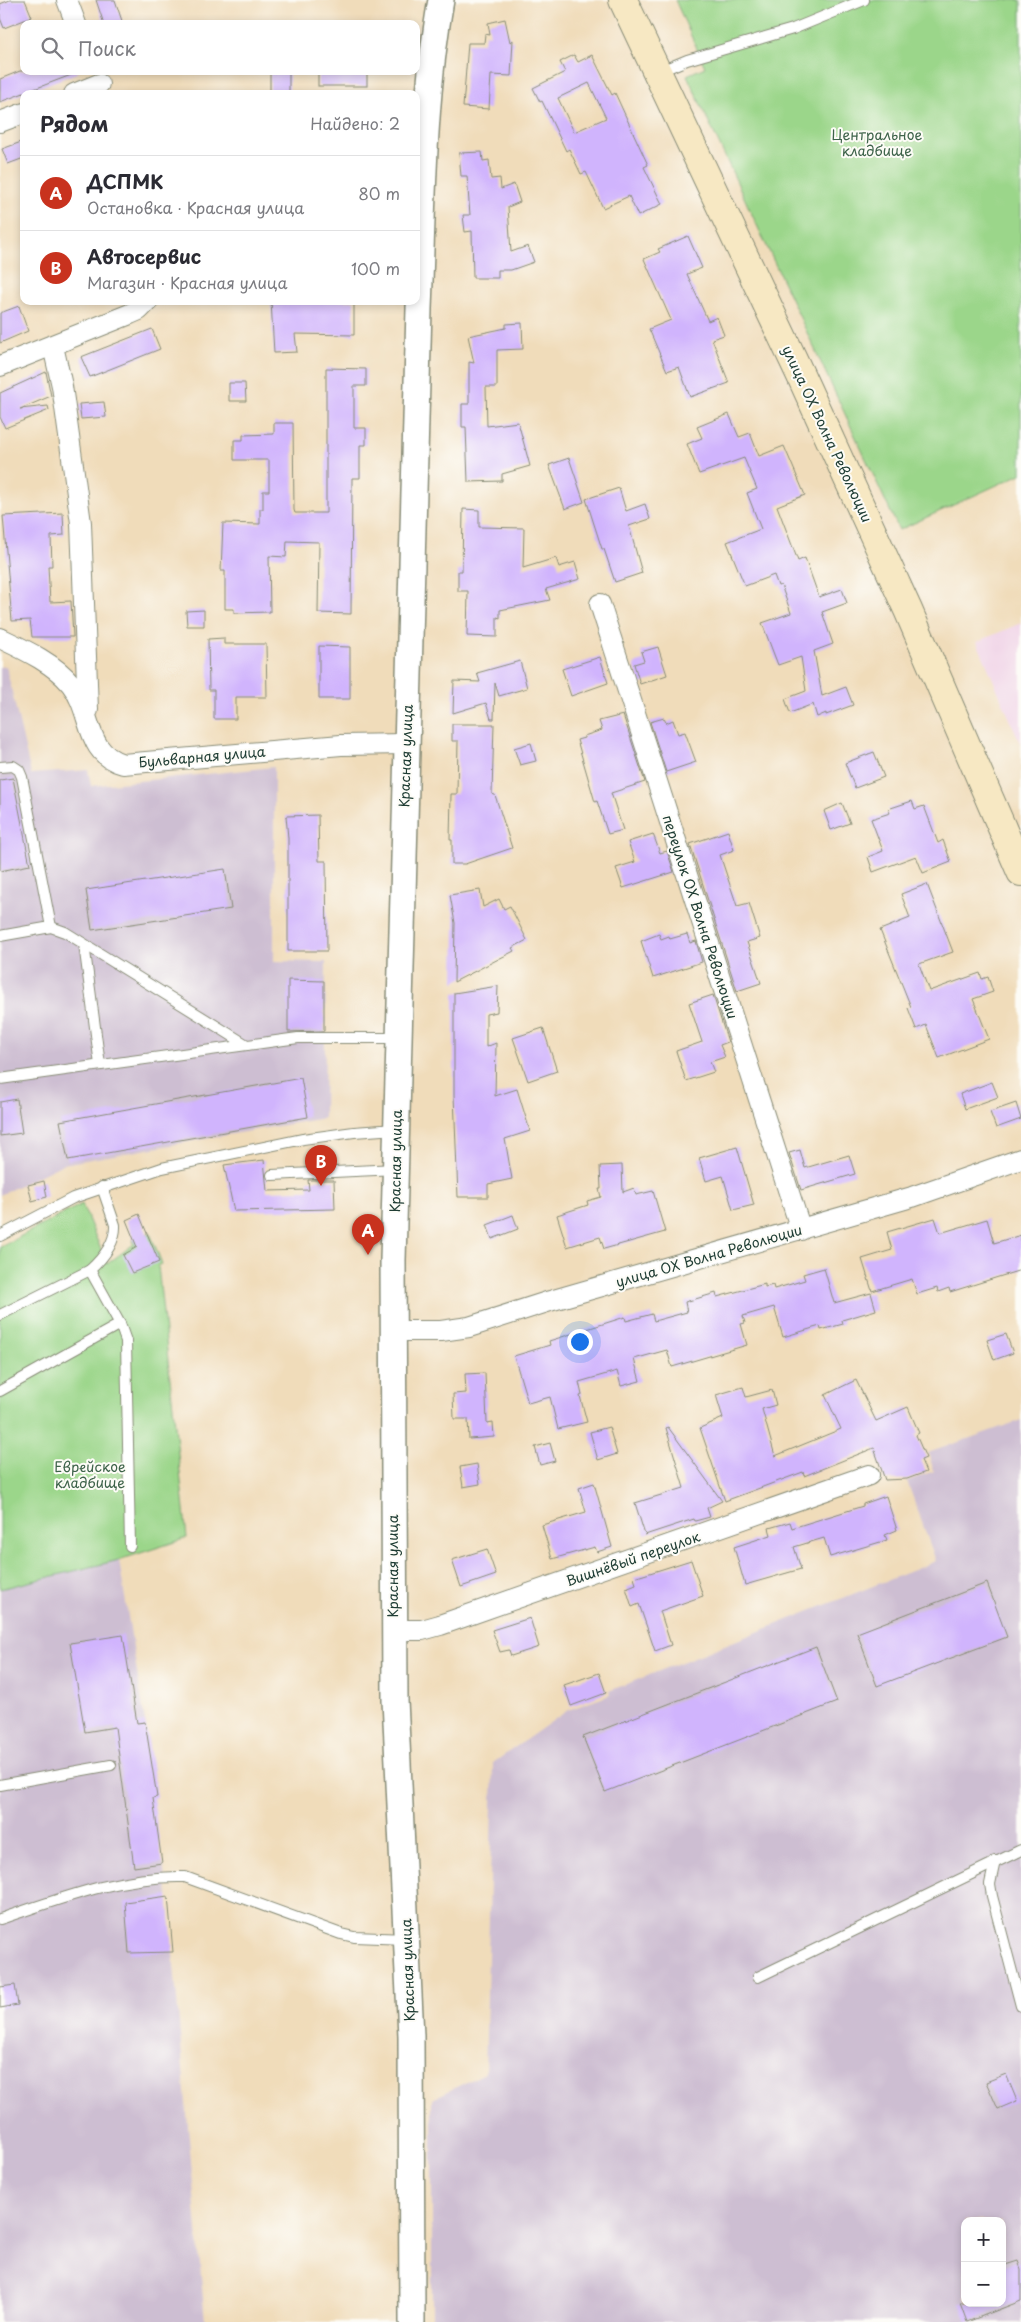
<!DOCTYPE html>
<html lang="ru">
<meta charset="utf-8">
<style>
:root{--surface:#fff;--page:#f2f2f3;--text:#2b2b33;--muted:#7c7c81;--line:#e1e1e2;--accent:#c8321e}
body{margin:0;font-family:"Playpen Sans",sans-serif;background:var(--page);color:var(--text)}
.controls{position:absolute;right:15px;bottom:15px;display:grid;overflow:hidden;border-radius:10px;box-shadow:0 2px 8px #0003}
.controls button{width:45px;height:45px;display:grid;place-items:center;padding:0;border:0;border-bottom:1px solid var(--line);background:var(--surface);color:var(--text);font:25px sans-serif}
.you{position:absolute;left:579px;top:1341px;width:18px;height:18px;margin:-12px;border:4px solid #fff;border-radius:50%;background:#1a73e8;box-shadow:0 0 0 8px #1a73e833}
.badge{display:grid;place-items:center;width:32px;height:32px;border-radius:50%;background:var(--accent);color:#fff;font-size:16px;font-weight:700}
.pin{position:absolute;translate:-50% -41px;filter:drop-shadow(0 1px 2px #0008)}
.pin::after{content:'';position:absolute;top:26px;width:18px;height:15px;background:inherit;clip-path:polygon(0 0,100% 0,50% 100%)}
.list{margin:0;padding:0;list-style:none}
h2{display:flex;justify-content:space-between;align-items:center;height:65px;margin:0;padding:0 20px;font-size:21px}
h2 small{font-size:16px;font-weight:400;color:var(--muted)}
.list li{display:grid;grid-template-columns:32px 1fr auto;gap:15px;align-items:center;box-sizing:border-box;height:75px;padding:0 20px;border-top:1px solid var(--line)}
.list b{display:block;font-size:19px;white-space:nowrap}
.list p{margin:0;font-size:16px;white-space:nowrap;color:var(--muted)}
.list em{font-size:16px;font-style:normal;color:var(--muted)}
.icon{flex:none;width:28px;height:28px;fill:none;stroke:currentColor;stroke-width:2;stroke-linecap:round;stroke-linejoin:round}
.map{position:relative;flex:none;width:1021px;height:2322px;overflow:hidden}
.search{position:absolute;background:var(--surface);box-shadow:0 2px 8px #0003;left:20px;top:20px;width:400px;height:55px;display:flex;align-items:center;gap:12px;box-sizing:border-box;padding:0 18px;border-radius:10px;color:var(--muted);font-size:19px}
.panel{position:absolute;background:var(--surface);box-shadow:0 2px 8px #0003;left:20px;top:90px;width:400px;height:215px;border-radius:10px}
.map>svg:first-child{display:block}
</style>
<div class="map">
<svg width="1021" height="2322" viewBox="0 0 1021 2322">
<rect width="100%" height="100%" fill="#fdfcf7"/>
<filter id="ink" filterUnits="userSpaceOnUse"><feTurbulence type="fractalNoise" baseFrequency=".02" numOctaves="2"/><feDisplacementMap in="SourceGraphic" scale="10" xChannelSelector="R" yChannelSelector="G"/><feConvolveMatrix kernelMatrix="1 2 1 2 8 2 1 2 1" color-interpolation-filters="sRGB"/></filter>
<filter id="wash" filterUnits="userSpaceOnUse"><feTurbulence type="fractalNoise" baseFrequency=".0096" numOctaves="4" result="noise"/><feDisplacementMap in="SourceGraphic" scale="20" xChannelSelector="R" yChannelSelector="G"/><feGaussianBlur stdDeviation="1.12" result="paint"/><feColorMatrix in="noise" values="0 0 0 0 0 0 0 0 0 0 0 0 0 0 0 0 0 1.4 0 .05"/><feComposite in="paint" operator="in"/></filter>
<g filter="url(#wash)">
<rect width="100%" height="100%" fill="#f0dcba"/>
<polygon fill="#efd0e6" points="1021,623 1021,745 977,642"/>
<g fill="#cdbed2" fill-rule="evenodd">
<polygon points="6,666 31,774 88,770 91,786 274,767 274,961 326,962 324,1118 63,1164 0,1195 0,667"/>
<path d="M1021,1420V2322H432V2099L485,2073L493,1763L568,1710L610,1695L609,1691L936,1561L907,1481L934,1471L928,1453ZM965,2221H1002V2303H965Z"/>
<polygon points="119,1560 157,1797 152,1798 168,1896 205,2322 0,2322 0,1589"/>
</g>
<g fill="#9bd68a" stroke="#5d8a5f">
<polygon points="675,0 1021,0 1021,474 899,530 687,75 705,67"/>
<polygon points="82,1204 107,1264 134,1244 133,1240 150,1233 162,1264 158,1266 187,1538 119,1560 0,1589 0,1247"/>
</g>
<g id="blocks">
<g fill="#d0b4fd" fill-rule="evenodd">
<polygon points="10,0 25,0 32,17 4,28 0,18 0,4"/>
<polygon points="96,0 115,0 123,24 104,24"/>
<polygon points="505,19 510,42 513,40 511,76 491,75 489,109 463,107 468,43 484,43 485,34 490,35 488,23"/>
<path d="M574,55L578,62L592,55L612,95L615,93L648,165L644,167L662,204L638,216L629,196L603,208L586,172L581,174L569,149L566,151L542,101L540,102L533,88L565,72L560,62ZM589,83L606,118L574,132L558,98Z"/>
<polygon points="20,71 78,71 79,72 0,102 0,79"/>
<rect x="270" y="71" width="19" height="23"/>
<rect x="318" y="71" width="49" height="15"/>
<polygon points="24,141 24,158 8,164 2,149"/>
<polygon points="482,152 483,161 489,160 491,179 500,178 501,189 514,184 520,202 508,207 511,252 528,246 534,262 511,270 498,270 498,278 473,278 472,231 465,232 463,215 470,215 467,176 461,176 459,153"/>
<polygon points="688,236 702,268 687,274 708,321 717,317 724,335 712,339 729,383 690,397 679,367 667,371 649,329 671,320 644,259 660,252 658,249"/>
<polygon points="271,301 354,301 354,335 295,334 297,352 274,353"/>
<polygon points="19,306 28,331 0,343 0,313"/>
<polygon points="522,323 523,349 497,350 497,387 486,387 487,426 518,422 530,466 502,474 502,481 468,482 466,427 462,427 462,404 469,404 469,362 474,363 468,336 506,328 506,324"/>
<polygon points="152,329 160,349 90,377 81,357"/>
<polygon points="326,368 366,369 366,386 354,386 354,428 366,428 366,445 360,445 360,478 352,478 351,614 318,613 319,542 287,541 286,557 269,556 270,612 234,613 234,609 225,609 225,571 221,571 223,523 260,524 260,509 263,509 263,491 269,491 269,460 234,460 234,440 243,440 243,435 274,434 274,423 293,423 294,510 295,513 326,513"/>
<polygon points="46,372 51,396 20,409 48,406 49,410 5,428 0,417 0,393"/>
<polygon points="229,383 245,383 246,401 229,401"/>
<polygon points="104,402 106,417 81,419 79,404"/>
<polygon points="729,414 739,437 750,433 759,456 784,446 805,495 777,506 798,561 805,558 819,597 842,589 847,603 822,612 833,644 814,651 822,696 846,687 853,705 826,715 826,713 817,717 813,704 790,713 785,699 806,691 801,657 778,665 762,623 791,613 781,585 778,586 774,575 745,586 727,542 761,529 747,493 757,489 744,458 699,474 687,444 702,438 697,427"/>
<polygon points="569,458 584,502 565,509 549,465"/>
<polygon points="619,488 626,511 645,504 650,519 629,526 642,573 615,582 604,549 602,549 586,499"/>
<polygon points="463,509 479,510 479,527 524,528 523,568 556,558 559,567 575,562 580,579 546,589 550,600 500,610 500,618 497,617 497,637 467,636 468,591 458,591 458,571 462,571"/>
<polygon points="63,513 64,535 51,536 52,566 48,566 50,602 71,601 73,637 32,637 30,620 12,621 3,516"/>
<polygon points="204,610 204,626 187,626 186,611"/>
<polygon points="224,638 224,644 266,644 267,697 236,697 236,719 214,719 214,690 209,690 208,639"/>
<polygon points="319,646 350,647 350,699 319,699"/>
<polygon points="658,647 667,675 640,684 634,664 644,661 641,652"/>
<polygon points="600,657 608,683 571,696 562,669"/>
<polygon points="520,661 527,688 499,696 495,683 494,719 491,719 486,703 453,713 454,681 480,682 477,673"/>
<polygon points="623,715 645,782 611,793 623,830 608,834 597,801 595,802 577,740 584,738 584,736 602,730 599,721"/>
<polygon points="664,718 666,723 673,720 678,734 685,732 696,762 666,772 650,722"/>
<polygon points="452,724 494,724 492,794 495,795 512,848 465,864 452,864 452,840 450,840 451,794 457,794 458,741 452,741"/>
<polygon points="531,743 536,761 520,765 514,748"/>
<polygon points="874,752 884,777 855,788 845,763"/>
<polygon points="13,778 30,865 0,871 0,780"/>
<polygon points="912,801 915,809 924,806 938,843 943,840 951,862 923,873 916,856 873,872 868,857 883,851 871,819 890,813 888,809"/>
<polygon points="842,803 850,823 831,830 824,811"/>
<polygon points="318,815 319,861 326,861 327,951 288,951 288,838 286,816"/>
<polygon points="728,831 734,850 720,855 737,906 749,903 760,938 747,942 761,983 737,991 690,844"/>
<polygon points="653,834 660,853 667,851 674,872 623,888 616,868 635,862 628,842"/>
<polygon points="225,869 231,909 92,930 86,890"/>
<polygon points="927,884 953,952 919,964 929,991 980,973 982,979 988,977 993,992 973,999 989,1039 939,1058 926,1025 916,1029 908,1008 911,1007 880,930 910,918 901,894"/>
<polygon points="480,890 483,907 499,899 504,909 510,906 527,940 512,948 514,951 454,982 455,923 450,895"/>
<polygon points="659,934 661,939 669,936 670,939 687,934 690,943 696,941 702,962 653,978 641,941"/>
<polygon points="288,980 324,981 324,1031 288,1032"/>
<polygon points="498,986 497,1012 486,1014 486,1047 496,1043 495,1096 517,1089 530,1131 505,1139 512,1179 488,1184 488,1197 458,1197 454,1095 454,993"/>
<polygon points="713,995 728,1042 720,1045 725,1057 710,1062 714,1072 686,1081 676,1051 702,1042 689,1003"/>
<polygon points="543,1028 557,1071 528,1081 513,1038"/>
<polygon points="301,1078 308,1117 68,1160 60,1121"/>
<polygon points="992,1082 998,1097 965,1109 960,1094"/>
<polygon points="17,1099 22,1133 0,1136 0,1102"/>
<polygon points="1016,1103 1021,1119 996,1128 990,1112"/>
<polygon points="737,1147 754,1205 733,1210 723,1176 706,1181 699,1158"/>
<polygon points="800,1150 805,1168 849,1155 855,1174 801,1190 789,1153"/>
<polygon points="264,1160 267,1191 309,1190 308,1180 334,1180 335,1209 234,1211 224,1165"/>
<polygon points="622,1165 623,1192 634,1188 636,1195 653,1191 665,1232 604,1249 600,1237 567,1247 557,1215 588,1205 587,1201 601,1197 599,1189 601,1189 600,1166"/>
<polygon points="44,1181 47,1197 32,1201 28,1185"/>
<polygon points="139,1214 159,1262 132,1273 123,1255 137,1247 126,1220"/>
<polygon points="513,1215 518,1229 492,1239 487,1225"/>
<polygon points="935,1218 940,1233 987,1219 994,1243 1021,1235 1021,1270 950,1292 949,1288 938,1292 937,1288 917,1294 912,1279 872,1291 862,1259 892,1250 887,1232"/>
<polygon points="824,1268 834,1303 871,1293 876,1310 842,1320 843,1324 821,1330 820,1326 783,1337 774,1307 743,1316 745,1323 741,1324 747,1345 672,1367 667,1350 634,1359 640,1381 621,1386 617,1371 579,1382 582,1395 580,1396 587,1422 558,1429 550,1397 528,1403 514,1356 550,1345 549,1341 625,1317 626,1321 652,1314 654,1321 687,1312 685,1302 716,1293 717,1297 765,1284 765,1287 773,1285 774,1289 805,1280 803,1274"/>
<polygon points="1006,1334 1013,1353 994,1360 987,1340"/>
<polygon points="485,1373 487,1423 493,1422 494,1437 469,1439 468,1419 454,1419 453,1394 466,1393 465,1374"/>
<polygon points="856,1380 876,1421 908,1407 919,1433 916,1435 926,1458 921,1460 926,1472 907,1479 885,1480 874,1448 804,1476 803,1472 725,1501 700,1428 723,1418 716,1395 743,1387 746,1397 772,1390 776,1405 762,1409 775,1456 841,1429 825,1395"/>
<polygon points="609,1427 617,1454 598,1460 590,1432"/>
<polygon points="668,1427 722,1501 707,1508 710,1517 695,1521 694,1519 645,1535 635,1503 684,1488 666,1428"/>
<polygon points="550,1443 555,1461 540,1465 535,1447"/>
<polygon points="477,1464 480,1484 463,1487 460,1467"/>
<polygon points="594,1483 612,1547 597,1552 595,1547 552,1559 542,1525 586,1512 579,1488"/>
<polygon points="886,1496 897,1530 885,1535 887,1540 830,1557 824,1538 794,1547 801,1569 745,1585 734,1547 771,1535 769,1528 790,1522 792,1528 863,1506 863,1504"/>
<polygon points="487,1549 496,1575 461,1587 452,1560"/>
<polygon points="691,1560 703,1596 660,1611 671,1645 655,1651 639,1604 632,1607 626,1588 636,1584 634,1578"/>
<polygon points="987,1583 1007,1637 877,1686 857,1633"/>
<polygon points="530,1618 539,1647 511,1656 509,1650 500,1652 492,1630"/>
<polygon points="123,1635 137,1723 145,1722 157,1797 153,1798 162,1863 134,1867 115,1727 85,1732 70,1643"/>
<polygon points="816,1647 837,1702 605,1792 583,1737"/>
<polygon points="599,1673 606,1693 571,1706 564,1685"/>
<polygon points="168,1896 173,1952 129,1953 125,1902"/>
<polygon points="15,1985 18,2005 0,2008 0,1987"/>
<polygon points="1006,2074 1017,2101 998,2109 986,2082"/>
<polygon points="1018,2261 1021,2269 1021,2301 967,2322 960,2303 1002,2303 1002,2266"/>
</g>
</g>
</g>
<g filter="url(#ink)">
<use href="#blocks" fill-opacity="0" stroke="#888c77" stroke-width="1"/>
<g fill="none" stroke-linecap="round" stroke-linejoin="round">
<defs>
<g id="service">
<polyline points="658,72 687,60 793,29 864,0"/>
<polyline points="0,767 13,766 19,770 22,777 51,927"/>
<polyline points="0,936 51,927 65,932 247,1045"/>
<polyline points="84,944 100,1065"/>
<polyline points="0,1079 298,1038 398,1038"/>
<polyline points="272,1175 396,1169"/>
<path d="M102,1187L115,1225C116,1243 102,1259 90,1270L120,1324L126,1341L130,1546"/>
<polyline points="0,1236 73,1198 162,1168 303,1139 354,1132 396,1129"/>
<polyline points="0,1315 90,1270"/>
<polyline points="0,1391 120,1324"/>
<polyline points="0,1785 111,1765"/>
<polyline points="995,1861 990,1884 992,1896 1021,2006"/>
<path d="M0,1919C60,1899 121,1875 185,1877L341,1934L354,1937L406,1939"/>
<polyline points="758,1977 1021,1850"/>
</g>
<g id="minor">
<polyline points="67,0 76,24"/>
<polyline points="74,94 99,84"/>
<polyline points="0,122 24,113"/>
<polyline points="53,346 62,386 81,523 88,710"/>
<polyline points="0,366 130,314 139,310 148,301"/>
<polyline points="600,604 801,1230"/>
<path d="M0,638C23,649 54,663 71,684C93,712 84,753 123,764L341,745L406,744"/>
<polyline points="393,1331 441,1331 469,1327 550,1301 912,1197 1021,1159"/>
<polyline points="393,1630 422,1630 440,1625 869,1475"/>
</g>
<path id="tertiary" d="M412,2322L411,2036L395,1700L393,1260L419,309C423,207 423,100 441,0"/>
<polyline id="secondary" points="623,0 800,374 908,610 1021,872"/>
</defs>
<use href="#service" stroke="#888c77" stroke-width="12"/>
<use href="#minor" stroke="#888c77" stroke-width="22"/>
<use href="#tertiary" stroke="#888c77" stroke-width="28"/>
<use href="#secondary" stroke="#888c77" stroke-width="30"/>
<use href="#service" stroke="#fff" stroke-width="10"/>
<use href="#minor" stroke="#fff" stroke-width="20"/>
<use href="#tertiary" stroke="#fff" stroke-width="25"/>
<use href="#secondary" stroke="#f7e8c3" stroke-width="28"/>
</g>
</g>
<g text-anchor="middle" stroke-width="4" stroke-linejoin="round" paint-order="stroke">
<g font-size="14" fill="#3e634a" stroke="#fdfcf7">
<text x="877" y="140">Центральное<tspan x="877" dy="16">кладбище</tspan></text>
<text x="90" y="1472">Еврейское<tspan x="90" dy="16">кладбище</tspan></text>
</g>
<g font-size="14" fill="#1f3d34" stroke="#fdfcf7">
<text transform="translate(827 434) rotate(65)" y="5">улица ОХ Волна Революции</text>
<text transform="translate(406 756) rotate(-88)" y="5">Красная улица</text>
<text transform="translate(202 757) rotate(-5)" y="5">Бульварная улица</text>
<text transform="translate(700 917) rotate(72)" y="5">переулок ОХ Волна Революции</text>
<text transform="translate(396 1161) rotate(-89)" y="5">Красная улица</text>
<text transform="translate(709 1256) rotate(-16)" y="5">улица ОХ Волна Революции</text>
<text transform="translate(633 1559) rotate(-19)" y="5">Вишнёвый переулок</text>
<text transform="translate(393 1566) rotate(-90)" y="5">Красная улица</text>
<text transform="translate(408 1970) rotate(-92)" y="5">Красная улица</text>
</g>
</g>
</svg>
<div class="controls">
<button>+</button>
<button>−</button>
</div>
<div class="you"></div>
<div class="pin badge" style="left:368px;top:1255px">A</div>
<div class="pin badge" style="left:321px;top:1186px">B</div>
<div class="search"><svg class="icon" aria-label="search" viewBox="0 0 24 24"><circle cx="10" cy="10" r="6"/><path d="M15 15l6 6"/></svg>Поиск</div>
<section class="panel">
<h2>Рядом<small>Найдено: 2</small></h2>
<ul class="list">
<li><span class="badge">A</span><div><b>ДСПМК</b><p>Остановка · Красная улица</p></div><em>80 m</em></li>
<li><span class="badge">B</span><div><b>Автосервис</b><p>Магазин · Красная улица</p></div><em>100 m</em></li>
</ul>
</section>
</div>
